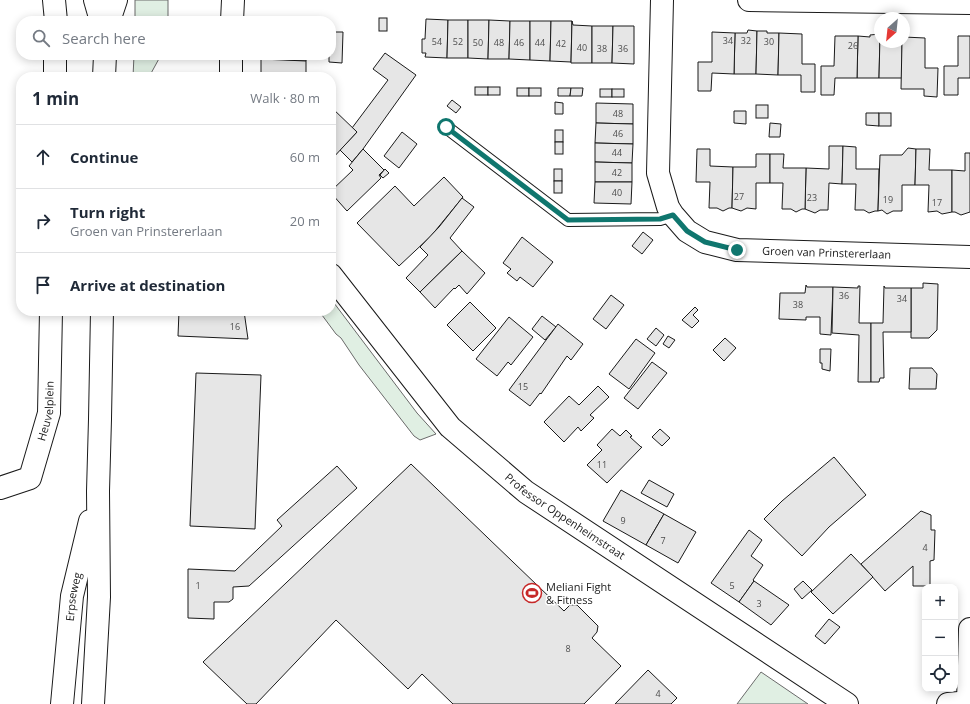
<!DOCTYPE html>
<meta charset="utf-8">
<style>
:root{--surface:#fff;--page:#f2f2f3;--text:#1f2937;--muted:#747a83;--line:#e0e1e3}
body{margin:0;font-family:"Open Sans",sans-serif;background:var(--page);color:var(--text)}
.controls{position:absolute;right:12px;bottom:12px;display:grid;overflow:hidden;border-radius:8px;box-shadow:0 2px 10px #0003}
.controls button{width:36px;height:36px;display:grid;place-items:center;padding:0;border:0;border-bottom:1px solid var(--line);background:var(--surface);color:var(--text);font:20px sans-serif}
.compass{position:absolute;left:874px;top:12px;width:36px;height:36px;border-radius:50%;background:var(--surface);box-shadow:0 2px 10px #0003;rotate:207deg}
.stop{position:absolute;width:12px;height:12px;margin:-9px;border:3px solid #0f766e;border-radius:50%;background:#fff}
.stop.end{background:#0f766e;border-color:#fff;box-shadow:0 1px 4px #0008}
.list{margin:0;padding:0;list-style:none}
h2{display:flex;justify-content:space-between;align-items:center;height:52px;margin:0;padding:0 16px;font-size:17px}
h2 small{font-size:13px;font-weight:400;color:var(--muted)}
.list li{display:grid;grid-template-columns:26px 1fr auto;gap:12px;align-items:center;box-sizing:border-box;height:64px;padding:0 16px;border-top:1px solid var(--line)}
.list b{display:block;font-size:15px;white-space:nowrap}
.list p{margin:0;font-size:13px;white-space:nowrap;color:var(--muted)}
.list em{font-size:13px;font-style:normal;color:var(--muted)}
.icon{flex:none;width:22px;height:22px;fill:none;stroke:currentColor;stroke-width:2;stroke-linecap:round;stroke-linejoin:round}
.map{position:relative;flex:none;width:970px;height:704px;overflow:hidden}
.search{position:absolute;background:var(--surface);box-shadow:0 2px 10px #0003;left:16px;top:16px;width:320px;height:44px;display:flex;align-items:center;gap:10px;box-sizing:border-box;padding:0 14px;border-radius:16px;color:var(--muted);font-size:15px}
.panel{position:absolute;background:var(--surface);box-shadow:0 2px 10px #0003;left:16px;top:72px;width:320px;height:244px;border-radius:16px}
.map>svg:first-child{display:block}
</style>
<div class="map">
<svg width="970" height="704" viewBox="0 0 970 704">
<rect width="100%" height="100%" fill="#fff"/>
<g fill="#e0efe3" stroke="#6a6a6a">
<rect x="135" y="0" width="33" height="21"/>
<polygon points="134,55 161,55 149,77 133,77"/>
<polygon points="331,299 417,413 436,434 420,440 414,436 359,365 341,338 336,334 319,311 331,311"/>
<polygon points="761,672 808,704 737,704"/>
</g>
<g fill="#e6e6e6" stroke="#1a1a1a">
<rect x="379" y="18" width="8" height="13"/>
<polygon points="426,19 448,20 447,58 425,57 426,53 422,53 422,39 425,39"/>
<polygon points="448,20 468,20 468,58 447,58"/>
<polygon points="468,20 489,20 488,59 468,58"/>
<polygon points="489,20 510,21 509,59 488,59"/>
<polygon points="510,21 530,21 530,60 509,59"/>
<polygon points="530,21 551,21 550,61 530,60"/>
<polygon points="551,21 572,21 571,62 550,61"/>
<polygon points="572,21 573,25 592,26 592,63 571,63"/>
<polygon points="592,26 613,26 612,63 592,63"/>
<polygon points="613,26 634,26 634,64 612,63"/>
<polygon points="748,30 757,31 756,74 734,74 735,33 747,33"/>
<polygon points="757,31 767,31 767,33 779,33 778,75 756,74"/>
<polygon points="331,32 343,32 342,63 329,62 329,55 331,55"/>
<polygon points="712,32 735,33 734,74 712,73 711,91 698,91 698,62 712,62"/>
<polygon points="779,33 802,34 802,64 815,64 815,92 801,92 801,75 778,75"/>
<polygon points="880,34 879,78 857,78 858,36 870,37 870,35"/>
<polygon points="880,35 880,42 902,42 902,78 879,78"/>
<polygon points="835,36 858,36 857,78 835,78 834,95 821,95 821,66 834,66"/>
<polygon points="958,36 970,36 970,78 958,78 958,95 944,95 944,66 958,66"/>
<polygon points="904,37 925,38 925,68 938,68 937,97 924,96 924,89 901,89 902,42 904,42"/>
<polygon points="385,53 416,75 363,149 352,162 340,150 357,132 352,128 388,80 373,69"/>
<polygon points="261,55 307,55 306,61 261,59"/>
<polygon points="261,59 306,61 306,77 261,77"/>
<rect x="475" y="87" width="13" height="8"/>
<rect x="488" y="87" width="12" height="8"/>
<rect x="517" y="88" width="12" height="8"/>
<rect x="529" y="88" width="12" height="8"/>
<polygon points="558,88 571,88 570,96 558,96"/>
<polygon points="571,88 583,88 582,96 570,96"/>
<rect x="600" y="89" width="12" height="8"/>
<rect x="612" y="89" width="12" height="8"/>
<polygon points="452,100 461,107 456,113 447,106"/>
<polygon points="555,102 563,103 563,114 555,114"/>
<polygon points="596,103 633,104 633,124 596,123"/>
<rect x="756" y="105" width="12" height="13"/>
<polygon points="331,107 357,132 331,160"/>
<polygon points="734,111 746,111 746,124 734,123"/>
<polygon points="866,113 879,113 879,126 866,125"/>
<rect x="879" y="113" width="12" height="13"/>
<polygon points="596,123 633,124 633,144 595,143"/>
<polygon points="770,123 781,124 780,137 769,137"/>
<rect x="555" y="130" width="8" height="12"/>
<polygon points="402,132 417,144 399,168 384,156"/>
<rect x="555" y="142" width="8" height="12"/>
<polygon points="595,143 633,144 632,163 595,162"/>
<polygon points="829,146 843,146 842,184 829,183 828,210 820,210 815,213 805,209 806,168 829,169"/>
<polygon points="843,146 856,147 856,169 879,169 878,211 875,211 869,213 864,210 855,210 856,184 842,184"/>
<polygon points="908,148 916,149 915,185 902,185 902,211 893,211 887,214 882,210 878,211 880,155 902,155"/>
<polygon points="363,149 384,170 379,175 381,178 347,211 331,193 331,191 353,170 349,166"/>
<polygon points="697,149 710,149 710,166 733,167 732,208 729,208 723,211 717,208 709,208 710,182 696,182"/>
<polygon points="916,149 930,149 929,170 952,170 952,212 942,214 937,211 928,212 929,185 915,185"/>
<polygon points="965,153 970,153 970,212 961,215 955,212 952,212 952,170 965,171"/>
<polygon points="756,154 770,154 770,183 756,183 756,209 747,208 741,211 732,208 733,167 756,167"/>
<polygon points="770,154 784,154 783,168 806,168 805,209 802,209 796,212 791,209 782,209 783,183 770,183"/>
<polygon points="595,162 632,163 632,182 595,182"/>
<polygon points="385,169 389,173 383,178 380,175"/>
<rect x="554" y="169" width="8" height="12"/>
<polygon points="444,177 463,197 431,236 399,266 357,223 395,186 414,206"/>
<rect x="554" y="181" width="8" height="12"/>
<polygon points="595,182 632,182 631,204 594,203"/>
<polygon points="462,198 474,207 450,238 462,251 420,292 406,278 428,255 420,247 439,227"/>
<polygon points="643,232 653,240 642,254 632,246"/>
<polygon points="522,237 553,262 533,287 520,277 517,281 507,273 511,269 503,263"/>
<polygon points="462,251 485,273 467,294 459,285 455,289 454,288 435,308 420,292"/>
<polygon points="923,283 938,284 937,330 929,338 911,338 911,288 923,288"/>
<polygon points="806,285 807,287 833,287 831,335 820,334 820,317 806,317 806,320 779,319 780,293 805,293"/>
<polygon points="858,286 860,286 859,323 871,323 871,382 858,382 859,335 832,333 833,287 858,288"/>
<polygon points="884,286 885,288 911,288 911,332 883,332 884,378 880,378 879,382 871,382 871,323 883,323"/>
<polygon points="611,295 624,305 606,329 593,319"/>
<polygon points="470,302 496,328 473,351 447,325"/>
<polygon points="695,307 698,310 693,315 699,321 692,328 682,320"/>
<polygon points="179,311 244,311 248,339 178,336"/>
<polygon points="542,316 556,327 545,340 532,329"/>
<polygon points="509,317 533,337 511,365 508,362 497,376 476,359"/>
<polygon points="558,324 583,344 571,360 567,356 541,394 540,393 530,406 509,390"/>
<polygon points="656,328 664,335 656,346 647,339"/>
<polygon points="668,336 675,340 669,348 663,344"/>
<polygon points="725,338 736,348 724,361 713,350"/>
<polygon points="636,339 655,353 629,389 609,374"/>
<polygon points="820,349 831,349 830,371 822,369 822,363 820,363"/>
<polygon points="652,362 667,373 638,409 624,398"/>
<polygon points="910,368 932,368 937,374 936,389 909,389"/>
<polygon points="196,373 261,375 255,529 190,526"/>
<polygon points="598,386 609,397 590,415 594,418 581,431 578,427 564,442 544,422 569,396 579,405"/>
<polygon points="612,429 620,436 626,430 632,436 630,437 641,447 642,447 607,483 587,465 602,450 597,445"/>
<polygon points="660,429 670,438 662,446 652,437"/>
<polygon points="834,457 866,495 829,527 802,556 764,519 782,501"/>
<polygon points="411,464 564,611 570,605 577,605 598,626 597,632 592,638 621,666 584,704 453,704 422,674 408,689 336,620 256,704 247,704 203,662"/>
<polygon points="337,466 357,488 249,586 233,587 233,599 229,602 214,602 214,619 188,618 188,569 235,571 282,526 277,520"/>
<polygon points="649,480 674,494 667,507 641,493"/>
<polygon points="621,490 664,514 646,545 603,521"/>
<polygon points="921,511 931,515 931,530 935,530 934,560 930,561 930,586 913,586 913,566 885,591 861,564"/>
<polygon points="664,514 696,532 678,563 646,545"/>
<polygon points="749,530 762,540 751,556 763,565 753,580 754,581 739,602 711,583"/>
<polygon points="851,554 873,577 833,614 811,592"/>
<polygon points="754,581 789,605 771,625 739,602"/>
<polygon points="803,581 812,590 802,599 794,589"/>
<polygon points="829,619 840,627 825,644 815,636"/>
<polygon points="648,670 677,698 671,704 615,704"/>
</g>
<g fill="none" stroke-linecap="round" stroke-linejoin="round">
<defs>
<polyline id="service" points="446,127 568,220 660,219 673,215"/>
<g id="minor">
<polyline points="54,0 56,21"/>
<path id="s1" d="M662,0L658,173L668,207L673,215L687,231L705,242L737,250L970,257"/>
<polyline points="749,0 970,3"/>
<polyline points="232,21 233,0"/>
<polyline points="55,77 55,55"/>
<polyline points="231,77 231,55"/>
<path id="s2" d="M331,275L450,427L526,492L847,704"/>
<path id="s3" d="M0,488L30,478L49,413L51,311"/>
<polyline points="968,702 970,629"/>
<polyline points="948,704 970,702"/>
</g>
<g id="secondary">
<polyline points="95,0 101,21"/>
<polyline points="109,21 116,0"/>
<polyline points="104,77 105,55"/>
<path id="s4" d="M62,704L72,596L90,521"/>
<polyline points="93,704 99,597 98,491 100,419 102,311"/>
</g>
</defs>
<use href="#service" stroke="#1a1a1a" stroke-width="14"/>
<use href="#minor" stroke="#1a1a1a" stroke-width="24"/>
<use href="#secondary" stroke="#1a1a1a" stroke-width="24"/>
<use href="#service" stroke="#fff" stroke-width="12"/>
<use href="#minor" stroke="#fff" stroke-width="22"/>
<use href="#secondary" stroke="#fff" stroke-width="22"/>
</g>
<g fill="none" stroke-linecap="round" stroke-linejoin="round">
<polyline stroke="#0f766e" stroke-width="5" points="446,127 568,220 660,219 673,215 687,231 705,242 737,250"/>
</g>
<defs>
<symbol id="stadium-ring" viewBox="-11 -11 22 22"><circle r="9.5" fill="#fff" stroke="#c62828" stroke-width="1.5"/><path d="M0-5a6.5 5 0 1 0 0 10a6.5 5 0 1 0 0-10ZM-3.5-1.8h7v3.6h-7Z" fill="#c62828"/></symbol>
</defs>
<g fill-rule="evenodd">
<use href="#stadium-ring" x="521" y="582" width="22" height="22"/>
</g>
<g text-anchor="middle" stroke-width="3" stroke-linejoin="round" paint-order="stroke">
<g font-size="9" fill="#4d4d4d">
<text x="728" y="44">34</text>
<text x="746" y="44">32</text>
<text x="437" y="45">54</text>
<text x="458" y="45">52</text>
<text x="769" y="45">30</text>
<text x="478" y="46">50</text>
<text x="499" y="46">48</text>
<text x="519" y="46">46</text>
<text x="540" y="46">44</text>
<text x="561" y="47">42</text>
<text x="853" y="49">26</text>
<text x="582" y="51">40</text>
<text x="602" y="52">38</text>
<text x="623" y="52">36</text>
<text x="618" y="117">48</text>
<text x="618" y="137">46</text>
<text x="617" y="156">44</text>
<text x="617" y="176">42</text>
<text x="617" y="196">40</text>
<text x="739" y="200">27</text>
<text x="812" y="201">23</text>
<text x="888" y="203">19</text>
<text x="937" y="206">17</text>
<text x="844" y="299">36</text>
<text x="902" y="302">34</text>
<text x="798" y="308">38</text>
<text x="235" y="330">16</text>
<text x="523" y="390">15</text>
<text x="602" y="468">11</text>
<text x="623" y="524">9</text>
<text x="663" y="544">7</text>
<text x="925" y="551">4</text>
<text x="198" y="589">1</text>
<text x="732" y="589">5</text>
<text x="759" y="607">3</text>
<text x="568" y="652">8</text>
<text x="658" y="697">4</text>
</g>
<g font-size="11" fill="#1a1a1a" stroke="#fff">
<text dy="4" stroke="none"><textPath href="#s1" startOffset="383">Groen van Prinstererlaan</textPath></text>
<text dy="4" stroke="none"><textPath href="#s3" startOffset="101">Heuvelplein</textPath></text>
<text dy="4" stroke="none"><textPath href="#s2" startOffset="339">Professor Oppenheimstraat</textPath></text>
<text dy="4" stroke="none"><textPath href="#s4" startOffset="108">Erpseweg</textPath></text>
</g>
<g font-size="11" fill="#1a1a1a" stroke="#fff" text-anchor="start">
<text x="546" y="591">Meliani Fight<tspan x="546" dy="13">&amp; Fitness</tspan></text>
</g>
</g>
</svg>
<div class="controls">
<button>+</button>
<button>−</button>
<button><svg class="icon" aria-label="locate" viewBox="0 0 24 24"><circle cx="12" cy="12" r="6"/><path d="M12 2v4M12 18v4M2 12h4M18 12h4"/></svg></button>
</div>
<svg class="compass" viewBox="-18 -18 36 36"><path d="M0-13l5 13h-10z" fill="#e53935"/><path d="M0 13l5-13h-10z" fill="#747a83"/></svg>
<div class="stop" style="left:446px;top:127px"></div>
<div class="stop end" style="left:737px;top:250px"></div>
<div class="search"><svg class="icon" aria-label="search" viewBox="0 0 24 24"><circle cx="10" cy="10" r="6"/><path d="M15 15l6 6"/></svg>Search here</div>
<section class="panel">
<h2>1 min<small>Walk · 80 m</small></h2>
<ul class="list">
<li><svg class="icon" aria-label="ahead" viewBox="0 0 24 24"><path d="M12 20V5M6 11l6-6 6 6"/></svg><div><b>Continue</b></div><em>60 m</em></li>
<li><svg class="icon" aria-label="right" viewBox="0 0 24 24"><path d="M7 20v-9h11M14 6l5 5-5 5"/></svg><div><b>Turn right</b><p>Groen van Prinstererlaan</p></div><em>20 m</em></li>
<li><svg class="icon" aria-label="arrive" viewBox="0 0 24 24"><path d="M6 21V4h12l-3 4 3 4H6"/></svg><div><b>Arrive at destination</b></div></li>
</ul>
</section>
</div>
